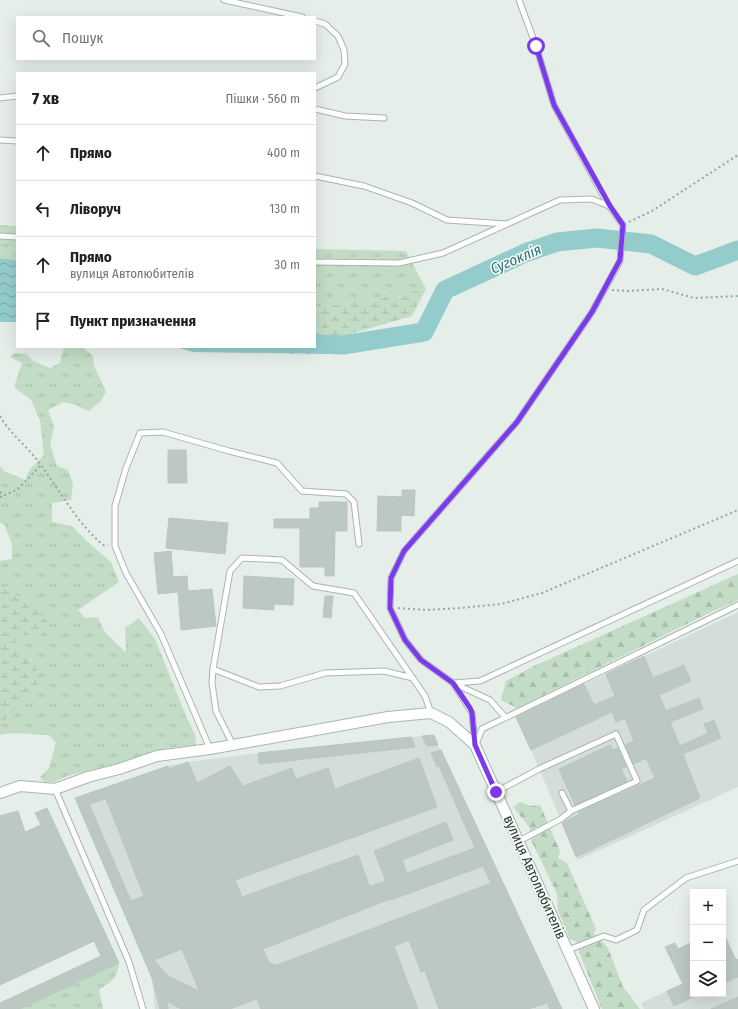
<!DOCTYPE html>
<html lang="uk">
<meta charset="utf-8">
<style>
:root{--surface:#fff;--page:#f2f2f2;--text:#202124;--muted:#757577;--line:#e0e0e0}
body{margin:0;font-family:"Fira Sans Condensed",sans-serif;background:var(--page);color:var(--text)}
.controls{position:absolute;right:12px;bottom:12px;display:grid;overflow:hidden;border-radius:0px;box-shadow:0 4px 16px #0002}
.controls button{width:36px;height:36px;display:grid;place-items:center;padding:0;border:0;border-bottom:1px solid var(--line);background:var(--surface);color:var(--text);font:20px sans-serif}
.stop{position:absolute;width:12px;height:12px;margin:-9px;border:3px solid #7c3aed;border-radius:50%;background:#fff}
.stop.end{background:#7c3aed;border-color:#fff;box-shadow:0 1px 4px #0008}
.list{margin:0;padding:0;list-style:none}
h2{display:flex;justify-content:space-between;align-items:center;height:52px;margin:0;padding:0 16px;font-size:17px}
h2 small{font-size:13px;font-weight:400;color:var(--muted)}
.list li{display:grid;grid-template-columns:26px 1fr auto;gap:12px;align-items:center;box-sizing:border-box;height:56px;padding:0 16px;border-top:1px solid var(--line)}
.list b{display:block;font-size:15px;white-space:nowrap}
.list p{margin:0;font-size:13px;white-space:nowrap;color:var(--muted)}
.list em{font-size:13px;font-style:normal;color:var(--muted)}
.icon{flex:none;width:22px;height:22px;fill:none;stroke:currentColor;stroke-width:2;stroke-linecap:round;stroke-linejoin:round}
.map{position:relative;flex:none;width:738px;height:1009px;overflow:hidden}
.search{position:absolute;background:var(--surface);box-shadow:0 4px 16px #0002;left:16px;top:16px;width:300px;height:44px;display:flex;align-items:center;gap:10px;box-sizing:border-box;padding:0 14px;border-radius:0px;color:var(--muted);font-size:15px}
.panel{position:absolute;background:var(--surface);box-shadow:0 4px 16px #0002;left:16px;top:72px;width:300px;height:276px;border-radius:0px}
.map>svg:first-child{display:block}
</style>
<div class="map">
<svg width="738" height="1009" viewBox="0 0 738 1009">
<defs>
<pattern id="grass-tufts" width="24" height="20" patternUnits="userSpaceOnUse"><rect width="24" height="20" fill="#c2dcc5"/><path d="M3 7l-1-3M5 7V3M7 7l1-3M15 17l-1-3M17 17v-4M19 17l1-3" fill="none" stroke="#a7beaa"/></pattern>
<pattern id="forest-firs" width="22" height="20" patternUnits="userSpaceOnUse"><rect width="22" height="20" fill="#c2dcc5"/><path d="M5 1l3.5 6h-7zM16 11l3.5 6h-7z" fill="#a7beaa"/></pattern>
<pattern id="wetland-marsh" width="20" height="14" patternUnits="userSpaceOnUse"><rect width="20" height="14" fill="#c2dcc5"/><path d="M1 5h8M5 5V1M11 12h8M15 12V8" fill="none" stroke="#a7beaa"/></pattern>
<pattern id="water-waves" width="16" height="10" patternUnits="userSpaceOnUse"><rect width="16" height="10" fill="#94cccc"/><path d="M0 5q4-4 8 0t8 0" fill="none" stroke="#79a7a6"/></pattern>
</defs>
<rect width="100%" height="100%" fill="#e6eee9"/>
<g fill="#d4ddd8">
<polygon points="738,612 738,787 578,860 531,750 515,717"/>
<polygon points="433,735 562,1009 155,1009 152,978 75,798 168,766 188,762 258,753"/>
<polygon points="738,959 738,1009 644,1009 641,1003 693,979 693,994 723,994 723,966"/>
</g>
<g fill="url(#grass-tufts)">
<polygon points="0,225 17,226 17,260 0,258"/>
<polygon points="315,249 406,251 426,289 360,301 315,308"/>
<path d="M64,347H82L93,356L94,366L106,392L101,401L89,411L76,405L63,402L48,410L54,427L50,444L57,466L68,470L73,484L71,500L52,503V522L72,526L91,545L111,562L119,582L78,610L85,618L98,617L104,631L126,653L125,628L139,618L155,639L186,716L196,737L195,745L168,748L127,761L67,776L54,782H44L40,777L49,768L56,743L49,735C36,735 11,731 0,735V725L22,703L36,694L32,660L18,647L15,640L18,636L28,635L42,637L29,602L0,586V561L12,559V544L4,524L0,523V466L4,471L25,480L30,469L44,455L40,420L31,400L14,387L22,363L10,357L14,353L27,354L33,361L50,368L60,363Z"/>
<path d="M119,963C118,978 110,982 99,990L103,1009H20Z"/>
</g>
<g fill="url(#forest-firs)">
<polygon points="738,574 738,600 705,615 517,708 501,700 506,681 534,666"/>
<polygon points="520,802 531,806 540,805 560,851 558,858 567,863 596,929 594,933 608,948 623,987 640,1009 602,1009 579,952 579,943 570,939 558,911 557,894 531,840 530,828 513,807"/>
</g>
<g fill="url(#wetland-marsh)">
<polygon points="426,289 412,316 340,337 320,340 315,328 315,308 360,301"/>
<path d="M0,586L29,602L49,623L51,633L42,637L28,635L18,636L15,640C18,649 25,652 31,660C40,671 39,681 36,694L22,703L0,725Z"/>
</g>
<g fill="url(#water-waves)">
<polygon points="0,258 17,260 17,322 0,322"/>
<polygon points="315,328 320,340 340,337 343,345 333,354 193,352 176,347 315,347"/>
</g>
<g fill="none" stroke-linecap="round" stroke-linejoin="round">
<polyline stroke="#94cccc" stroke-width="19" points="315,344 343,345 424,332 445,290 525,253 557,242 597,238 651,244 695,266 738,250"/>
</g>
<g fill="#bcc8c2" stroke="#b9c7bf" fill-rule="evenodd">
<polygon points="168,450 186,450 187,483 168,483"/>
<polygon points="402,490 415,490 414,516 401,515 401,531 377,531 378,496 402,497"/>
<polygon points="319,502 347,502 347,531 335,531 334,576 325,576 325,567 300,567 300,528 274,528 274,519 310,519 310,508 319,508"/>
<polygon points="169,518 228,523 225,554 166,548"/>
<polygon points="171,551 173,577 187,576 188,591 212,589 216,626 181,630 178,592 158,594 154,553"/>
<polygon points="244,576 294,579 293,605 274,604 274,610 243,608"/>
<polygon points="325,596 333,596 331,618 323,617"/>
<polygon points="644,656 653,678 684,665 691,681 659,695 666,711 699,698 703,709 670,722 680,746 708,733 704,724 714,720 721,738 683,754 700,798 576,857 562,823 580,814 579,812 655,778 646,758 634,764 625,745 634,741 625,718 616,722 612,712 531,750 516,717 584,684 594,705 615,696 606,674"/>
<polygon points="434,735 438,745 427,746 422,736"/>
<polygon points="411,737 415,747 259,764 258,753"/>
<polygon points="610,745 613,750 618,748 626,767 621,769 627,781 575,805 559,769"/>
<path d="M441,750L562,1009H550L547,1003L528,1009H439L425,971L421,972L409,940L394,946L418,1009H261L257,999L230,1009H181L167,1001L168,1009H160L152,978L75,798L168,766L169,769L188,762L197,783L230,766L243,786L292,768L296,779L328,768L335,789L419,758L437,807L235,880L242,897L358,855L369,885L371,886L386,881L374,851L446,822L453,840L402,860L407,873L475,848L439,766L437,767L431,753ZM106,799L144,896L131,901L89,804ZM483,866L491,883L277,965L269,963L263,949L390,899L391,900ZM182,949L199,991L168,976L154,960Z"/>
<polygon points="47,808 119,963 20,1009 0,1009 0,1003 101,956 94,941 0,985 0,816 18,811 25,832 41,825 35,813"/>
<polygon points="723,932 736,960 738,959 738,977 723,984"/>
<polygon points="693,942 693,997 674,1006 667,991 683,984 665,947 675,943 678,949"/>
<polygon points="738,997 738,1009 711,1009"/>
</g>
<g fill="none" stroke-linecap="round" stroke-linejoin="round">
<defs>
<g id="service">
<polyline points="224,0 302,17"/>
<polyline points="519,0 536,46 554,105 609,206"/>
<polyline points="315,21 325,24 338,36 344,50 345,64 338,77 315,88"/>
<polyline points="0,98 17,96"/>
<polyline points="315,109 345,116 384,118"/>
<polyline points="0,140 17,141"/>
<polyline points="315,176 364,186 412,203 447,220 506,224"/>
<polyline points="0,236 17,237"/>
<polyline points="315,262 399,263 443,253 560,200 592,199 609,206 623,225 620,261 592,312 517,422 404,551 391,578 390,608 405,640 421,660 453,683 472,713 475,744"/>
<polyline points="213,669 212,683 216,711 233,745"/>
<polyline points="413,678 384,671 325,673 280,686 259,687 213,669 230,571 242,558 282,560 313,586 354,593 425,696 431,713"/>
<polyline points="505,717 490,700 453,683 480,681 738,561"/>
<polyline points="476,744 482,729 738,605"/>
<polyline points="210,749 161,634 126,573 115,546 115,506 126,468 140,433 163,432 229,451 277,463 302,491 346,494 354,502 359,544"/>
<polyline points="55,789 129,962 143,1009"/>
<polyline points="496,792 539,769 616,734 637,781 571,811 561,819 519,841"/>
<polyline points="562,793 571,811"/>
<polyline points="568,950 604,936 616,940 637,930 644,910 686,878 738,861"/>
</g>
<polyline id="minor" points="0,793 20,786 55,789 88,777 119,769 157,756 210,749 388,717 431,713 449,722 475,745 594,1009"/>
</defs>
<use href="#service" stroke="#a9b6af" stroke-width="7"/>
<use href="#minor" stroke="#a9b6af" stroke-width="12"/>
<g stroke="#8aae9d" stroke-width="2" stroke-dasharray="2 3" stroke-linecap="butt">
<polyline points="629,222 652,211 738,155"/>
<polyline points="612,290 628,291 662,289 694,298 738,296"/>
<path d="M0,416C8,431 23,443 34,456C57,485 74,520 103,545H108"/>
<polyline points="0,492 5,495 18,489 40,466"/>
<polyline points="0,497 5,495"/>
<polyline points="398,608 427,610 461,608 501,604 542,593 738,510"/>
</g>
<use href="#service" stroke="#fff" stroke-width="5"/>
<use href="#minor" stroke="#fff" stroke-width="10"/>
</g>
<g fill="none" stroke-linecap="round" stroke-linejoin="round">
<polyline stroke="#7c3aed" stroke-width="5" points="496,792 475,745 472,713 470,708 453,683 421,660 405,640 390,608 391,578 404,551 517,422 592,312 620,260 623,225 610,206 554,105 536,46"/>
</g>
<g text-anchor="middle" stroke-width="3" stroke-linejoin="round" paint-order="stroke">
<g font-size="14" fill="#273e34" stroke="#f7faf8">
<text transform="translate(535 877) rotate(66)" y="5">вулиця Автолюбителів</text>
</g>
<g font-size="15" font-style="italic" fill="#267375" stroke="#f7faf8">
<text transform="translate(516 259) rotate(-23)" y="5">Сугоклія</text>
</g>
</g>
</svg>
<div class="controls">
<button>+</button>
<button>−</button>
<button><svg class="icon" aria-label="layers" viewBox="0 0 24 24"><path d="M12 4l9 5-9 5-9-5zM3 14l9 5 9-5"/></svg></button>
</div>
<div class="stop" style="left:536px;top:46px"></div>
<div class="stop end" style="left:496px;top:792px"></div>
<div class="search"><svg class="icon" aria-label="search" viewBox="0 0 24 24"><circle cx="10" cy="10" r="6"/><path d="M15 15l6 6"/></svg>Пошук</div>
<section class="panel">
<h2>7 хв<small>Пішки · 560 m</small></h2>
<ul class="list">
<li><svg class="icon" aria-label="ahead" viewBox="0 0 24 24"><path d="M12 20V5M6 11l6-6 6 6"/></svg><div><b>Прямо</b></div><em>400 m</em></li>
<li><svg class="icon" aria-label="left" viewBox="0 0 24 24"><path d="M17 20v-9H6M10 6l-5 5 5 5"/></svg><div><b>Ліворуч</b></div><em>130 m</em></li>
<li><svg class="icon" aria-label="ahead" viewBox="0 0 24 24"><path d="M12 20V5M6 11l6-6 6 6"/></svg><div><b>Прямо</b><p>вулиця Автолюбителів</p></div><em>30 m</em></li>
<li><svg class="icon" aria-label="arrive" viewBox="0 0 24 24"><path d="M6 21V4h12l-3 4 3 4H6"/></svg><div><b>Пункт призначення</b></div></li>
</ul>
</section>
</div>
